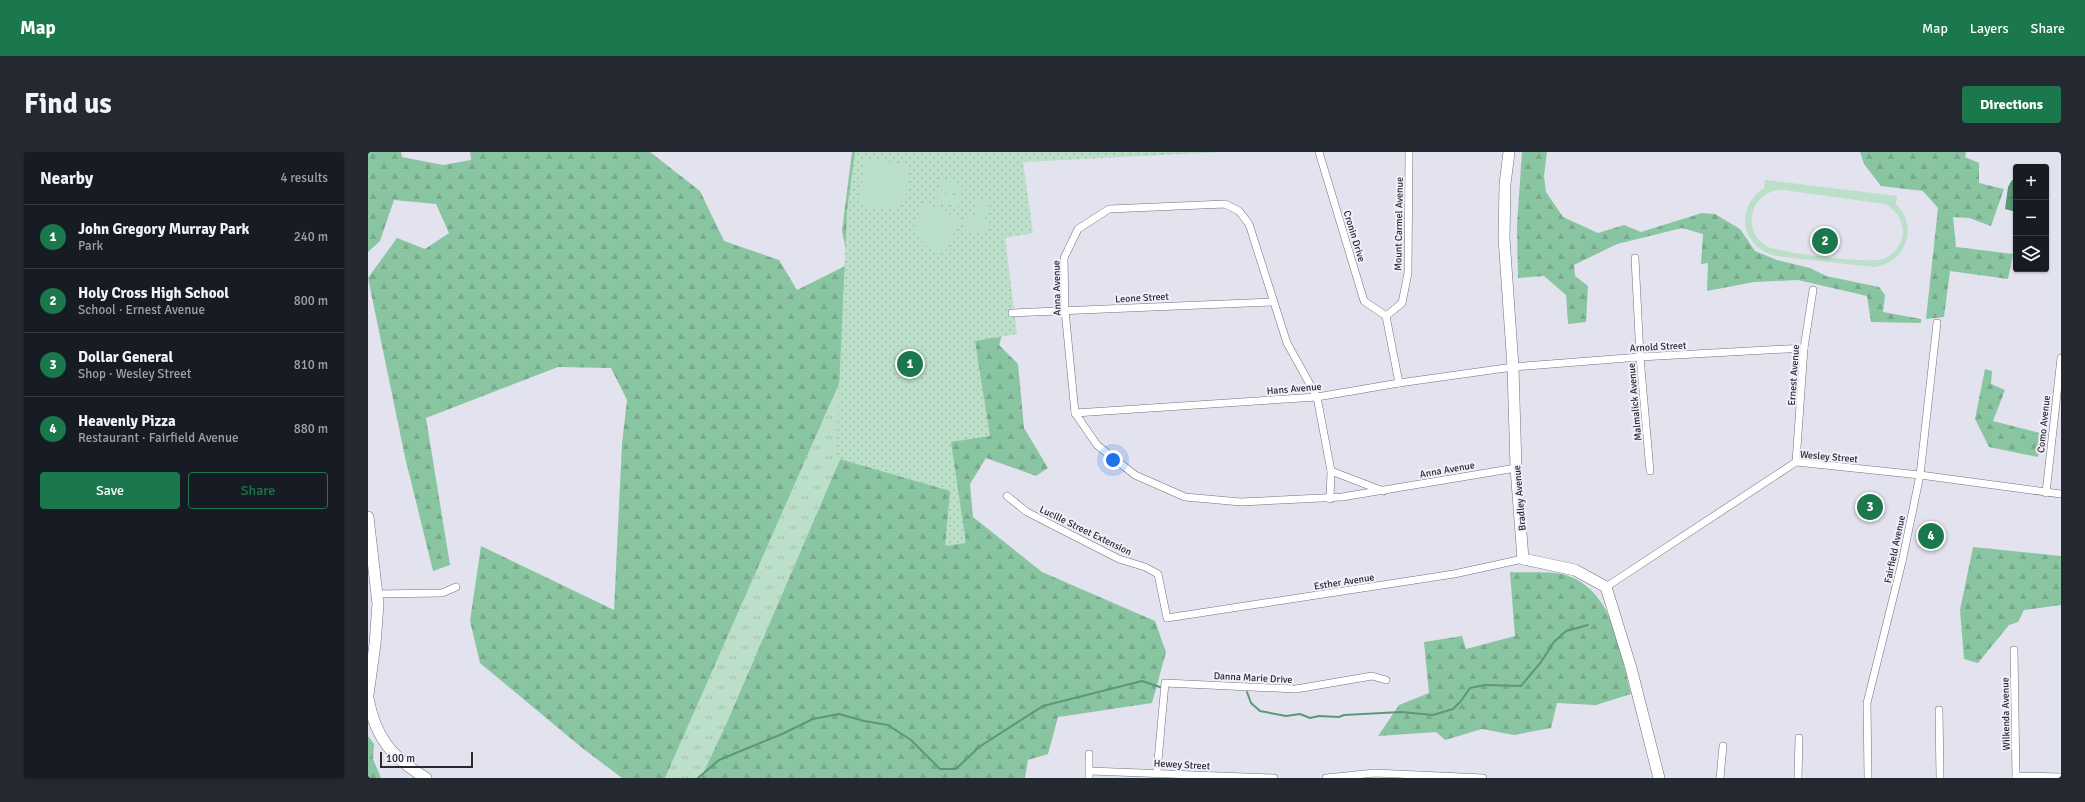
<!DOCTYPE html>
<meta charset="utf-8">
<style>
:root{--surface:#171b24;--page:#242831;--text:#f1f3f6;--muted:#9ea1a6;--line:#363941;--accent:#1b774c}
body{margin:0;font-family:Signika,sans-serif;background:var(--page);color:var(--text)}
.controls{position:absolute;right:12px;top:12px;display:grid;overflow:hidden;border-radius:4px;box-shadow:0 1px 3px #0004}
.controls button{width:36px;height:36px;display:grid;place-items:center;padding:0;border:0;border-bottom:1px solid var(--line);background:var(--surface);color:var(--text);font:20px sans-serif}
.scale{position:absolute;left:12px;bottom:10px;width:93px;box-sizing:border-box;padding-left:4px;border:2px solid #2a292e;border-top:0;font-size:11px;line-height:14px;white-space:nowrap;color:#2a292e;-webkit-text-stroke:3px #f0effc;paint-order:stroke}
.you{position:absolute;left:745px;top:308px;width:14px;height:14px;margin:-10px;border:3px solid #fff;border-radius:50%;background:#1a73e8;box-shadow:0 0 0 6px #1a73e833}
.badge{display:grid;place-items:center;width:26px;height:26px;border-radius:50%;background:var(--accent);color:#fff;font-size:13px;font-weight:700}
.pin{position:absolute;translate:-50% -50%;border:2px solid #fff;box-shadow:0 1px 4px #0006}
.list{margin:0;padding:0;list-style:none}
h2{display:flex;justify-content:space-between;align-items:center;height:52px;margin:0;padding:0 16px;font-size:17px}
h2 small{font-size:13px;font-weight:400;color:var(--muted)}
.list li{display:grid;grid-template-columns:26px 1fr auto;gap:12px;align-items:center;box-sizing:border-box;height:64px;padding:0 16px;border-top:1px solid var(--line)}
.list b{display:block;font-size:15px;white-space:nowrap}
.list p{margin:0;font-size:13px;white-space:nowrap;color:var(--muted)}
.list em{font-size:13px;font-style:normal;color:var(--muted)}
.actions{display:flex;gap:8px;padding:12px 16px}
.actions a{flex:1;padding:9px 0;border:1px solid var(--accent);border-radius:4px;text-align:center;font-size:14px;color:var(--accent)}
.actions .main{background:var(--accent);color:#fff}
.icon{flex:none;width:22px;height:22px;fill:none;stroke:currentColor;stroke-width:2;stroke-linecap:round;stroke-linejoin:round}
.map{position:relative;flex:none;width:1693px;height:626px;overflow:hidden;border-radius:4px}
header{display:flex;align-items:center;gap:24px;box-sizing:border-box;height:56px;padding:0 20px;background:var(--accent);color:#fff}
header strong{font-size:19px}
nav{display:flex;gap:22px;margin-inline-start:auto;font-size:14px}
.intro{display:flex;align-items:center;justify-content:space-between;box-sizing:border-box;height:96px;padding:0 24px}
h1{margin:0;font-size:28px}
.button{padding:10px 18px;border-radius:4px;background:var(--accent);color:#fff;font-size:14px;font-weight:700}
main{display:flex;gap:24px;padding:0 24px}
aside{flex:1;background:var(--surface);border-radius:4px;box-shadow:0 1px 3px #0004}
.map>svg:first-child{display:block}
</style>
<header>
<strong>Map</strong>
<nav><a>Map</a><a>Layers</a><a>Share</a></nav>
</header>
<div class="intro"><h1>Find us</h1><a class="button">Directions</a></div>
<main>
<aside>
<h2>Nearby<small>4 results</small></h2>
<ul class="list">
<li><span class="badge">1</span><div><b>John Gregory Murray Park</b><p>Park</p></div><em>240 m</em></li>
<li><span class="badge">2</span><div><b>Holy Cross High School</b><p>School · Ernest Avenue</p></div><em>800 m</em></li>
<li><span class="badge">3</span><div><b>Dollar General</b><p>Shop · Wesley Street</p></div><em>810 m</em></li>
<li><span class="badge">4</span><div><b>Heavenly Pizza</b><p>Restaurant · Fairfield Avenue</p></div><em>880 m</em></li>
</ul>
<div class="actions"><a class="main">Save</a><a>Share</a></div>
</aside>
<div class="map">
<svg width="1693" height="626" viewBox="0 0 1693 626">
<defs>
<pattern id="grass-tufts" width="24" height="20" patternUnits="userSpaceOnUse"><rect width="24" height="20" fill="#bbdfc8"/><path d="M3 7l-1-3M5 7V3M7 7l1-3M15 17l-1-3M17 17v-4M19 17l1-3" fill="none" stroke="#a1bfac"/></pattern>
<pattern id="forest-firs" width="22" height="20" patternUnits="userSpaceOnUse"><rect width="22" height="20" fill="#8ac5a2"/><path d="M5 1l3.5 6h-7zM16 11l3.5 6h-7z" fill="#77a98c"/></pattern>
<pattern id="park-dots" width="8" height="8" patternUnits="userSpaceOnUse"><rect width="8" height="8" fill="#bbdfc8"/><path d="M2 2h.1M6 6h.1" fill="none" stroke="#a1bfac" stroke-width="1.8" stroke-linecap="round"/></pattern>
<pattern id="water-ripples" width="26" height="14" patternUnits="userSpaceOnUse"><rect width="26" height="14" fill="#5d9876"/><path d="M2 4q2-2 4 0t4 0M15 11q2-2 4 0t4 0" fill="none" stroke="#4d7c61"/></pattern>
</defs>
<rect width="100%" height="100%" fill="#e3e2ef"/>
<polygon fill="url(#grass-tufts)" points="515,132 542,145 360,568 333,626 297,626"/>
<g fill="url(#forest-firs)">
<polygon points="0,0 33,0 34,5 75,13 103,8 102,0 282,0 332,39 356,89 411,108 429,138 481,112 474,79 484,0 503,0 515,132 297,626 254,626 213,595 112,511 102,469 113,394 246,458 254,292 259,248 243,216 190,215 58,266 82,413 65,419 37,305 0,126 29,86 57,97 81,81 68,52 26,48 12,89 0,100"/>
<polygon points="1154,0 1179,0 1176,24 1178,40 1195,65 1230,81 1256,73 1273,80 1334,61 1347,62 1372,77 1387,99 1409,108 1442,116 1458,124 1511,135 1517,143 1515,160 1553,167 1553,171 1503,170 1499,144 1430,128 1386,130 1339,139 1340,111 1333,112 1335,82 1314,76 1249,92 1206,113 1207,124 1220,134 1218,170 1200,172 1198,143 1176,124 1150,126 1149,73"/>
<polygon points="1492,0 1598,0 1597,5 1611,11 1611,31 1636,37 1623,74 1601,66 1585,65 1588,95 1645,102 1640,127 1582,119 1576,165 1558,167 1570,56 1555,39 1513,34 1496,12"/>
<polygon points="542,145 637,174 631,193 650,212 656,276 680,316 668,324 618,306 602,332 605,365 674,420 787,469 798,500 784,551 690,565 680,602 660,608 657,626 333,626 360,568"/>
<polygon points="1617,217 1624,219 1623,232 1637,238 1625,269 1676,282 1670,305 1621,295 1607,267"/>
<polygon points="1605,395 1693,404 1693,453 1656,458 1650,470 1641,473 1610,511 1596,507 1592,458"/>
<path d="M1142,420C1157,421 1185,419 1198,423C1246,439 1252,499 1263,542L1228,553L1189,551L1183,576L1146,583L1114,577L1077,588L1068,580L1010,584L1031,553L1061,541L1056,490L1094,484L1098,497L1147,484Z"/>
<polygon points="0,584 6,592 5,607 13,626 0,626"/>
</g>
<polygon fill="url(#park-dots)" points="487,0 855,0 655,10 665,81 637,86 649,182 607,189 622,284 583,290 598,391 577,394 582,339 468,306 479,58"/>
<g fill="#bbdfc8" fill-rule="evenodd">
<polygon points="497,7 540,13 538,48 520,58 491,53"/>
<polygon points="572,28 594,31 593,41 571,38"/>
<path d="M1397,28L1529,44L1528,52C1551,75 1538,111 1506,115L1408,104C1373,96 1366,56 1396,36ZM1416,38L1517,52C1528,58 1534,67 1535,79C1535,91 1527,103 1515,107C1502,112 1415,101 1400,95C1371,79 1383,37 1416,38Z"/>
<polygon points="570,41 592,44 591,54 569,51"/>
<polygon points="609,48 622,49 620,63 607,62"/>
<polygon points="556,51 593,67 576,102 556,93 545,78"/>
<polygon points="597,64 620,67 618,81 595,78"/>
</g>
<polygon fill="url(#water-ripples)" points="1644,28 1648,28 1648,60 1637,57 1640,35"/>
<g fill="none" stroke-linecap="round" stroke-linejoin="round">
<g stroke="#5d9876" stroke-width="2">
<polyline points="879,540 883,551 892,559 918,564 932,562 942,566 951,564 971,565 976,563 1033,560 1065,563 1085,557 1093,549 1102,536 1117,533 1153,534 1173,510 1186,490 1198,479 1220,473"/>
<polyline points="330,626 351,608 414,582 445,567 471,562 496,569 520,573 543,588 572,617 588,617 611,595 675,554 774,529 792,535"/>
</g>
<defs>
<g id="street">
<polyline points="951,0 996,149 1018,164"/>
<polyline points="1267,106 1272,205 1282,319"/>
<polyline points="644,161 904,150"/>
<polyline points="1031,231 1018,164 1034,151 1040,121 1041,0"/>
<polyline points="707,261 949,245 1031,231 1145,215 1272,205 1436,196"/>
<polyline points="1428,310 1436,196 1445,138"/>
<polyline points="1015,339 963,319 949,245 919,191 881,72 871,59 857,52 741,57 710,77 696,106 697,158 707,261 729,293 767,323 817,345 873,350 974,345 1148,316"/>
<polyline points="1678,341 1693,206"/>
<polyline points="639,344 659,360 698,380 751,407 777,415 790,422 799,466 1086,422 1155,407"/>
<polyline points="962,347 963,319"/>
<polyline points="1238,435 1428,310 1552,323 1693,342"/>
<polyline points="9,442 74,441 88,435"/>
<polyline points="1646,498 1648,626"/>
<polyline points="1571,558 1572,626"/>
<polyline points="721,602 721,626"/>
<polyline points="722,619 906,626"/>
<polyline points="789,620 797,531 928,537 1004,524 1018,528"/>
<polyline points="1648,624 1693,625"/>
<polyline points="958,626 1007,621 1115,626"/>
<polyline points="1352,626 1355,594"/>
<polyline points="1430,626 1431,586"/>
<polyline points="1500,626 1499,551 1534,410 1552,323 1569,171"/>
</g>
<g id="secondary">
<polyline points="1141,0 1137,32 1136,86 1145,215 1148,316 1155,407 1207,418 1238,435 1263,516 1291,626"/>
<polyline points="0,365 10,452 7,492 0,543"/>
<path d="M0,546C7,585 24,606 58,626"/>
</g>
</defs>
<use href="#street" stroke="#72717c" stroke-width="8"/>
<use href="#secondary" stroke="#72717c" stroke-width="12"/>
<use href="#street" stroke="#fff" stroke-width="7"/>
<use href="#secondary" stroke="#fff" stroke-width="11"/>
</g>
<g text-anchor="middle" stroke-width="4" stroke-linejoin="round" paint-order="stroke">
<g font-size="10" fill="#2a292e" stroke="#f0effc">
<text transform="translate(1030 72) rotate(-89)" y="4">Mount Carmel Avenue</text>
<text transform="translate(987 84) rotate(73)" y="4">Cronin Drive</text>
<text transform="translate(688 136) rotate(-91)" y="4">Anna Avenue</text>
<text transform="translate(774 145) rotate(-3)" y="4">Leone Street</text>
<text transform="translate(1290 194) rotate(-3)" y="4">Arnold Street</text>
<text transform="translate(1425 223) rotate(-86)" y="4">Ernest Avenue</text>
<text transform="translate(926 236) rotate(-5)" y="4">Hans Avenue</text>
<text transform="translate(1266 250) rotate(-95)" y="4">Malmalick Avenue</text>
<text transform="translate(1675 272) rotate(-84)" y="4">Como Avenue</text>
<text transform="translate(1461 304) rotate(5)" y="4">Wesley Street</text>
<text transform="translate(1079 317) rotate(-10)" y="4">Anna Avenue</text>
<text transform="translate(1151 346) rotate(-95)" y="4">Bradley Avenue</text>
<text transform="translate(718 378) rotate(26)" y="4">Lucille Street Extension</text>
<text transform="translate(1526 397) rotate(-78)" y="4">Fairfield Avenue</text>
<text transform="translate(976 429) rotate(-9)" y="4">Esther Avenue</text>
<text transform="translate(885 525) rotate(3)" y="4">Danna Marie Drive</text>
<text transform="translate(1637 562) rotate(-91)" y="4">Wilkenda Avenue</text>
<text transform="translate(814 612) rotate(3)" y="4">Hewey Street</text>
</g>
</g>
</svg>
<div class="controls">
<button>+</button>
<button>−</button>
<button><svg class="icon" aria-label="layers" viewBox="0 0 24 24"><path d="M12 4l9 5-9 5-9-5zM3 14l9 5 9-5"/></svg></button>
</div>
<div class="scale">100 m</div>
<div class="you"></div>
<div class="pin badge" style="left:542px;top:212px">1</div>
<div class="pin badge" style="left:1457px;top:89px">2</div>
<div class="pin badge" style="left:1502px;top:355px">3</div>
<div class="pin badge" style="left:1563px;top:384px">4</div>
</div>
</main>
